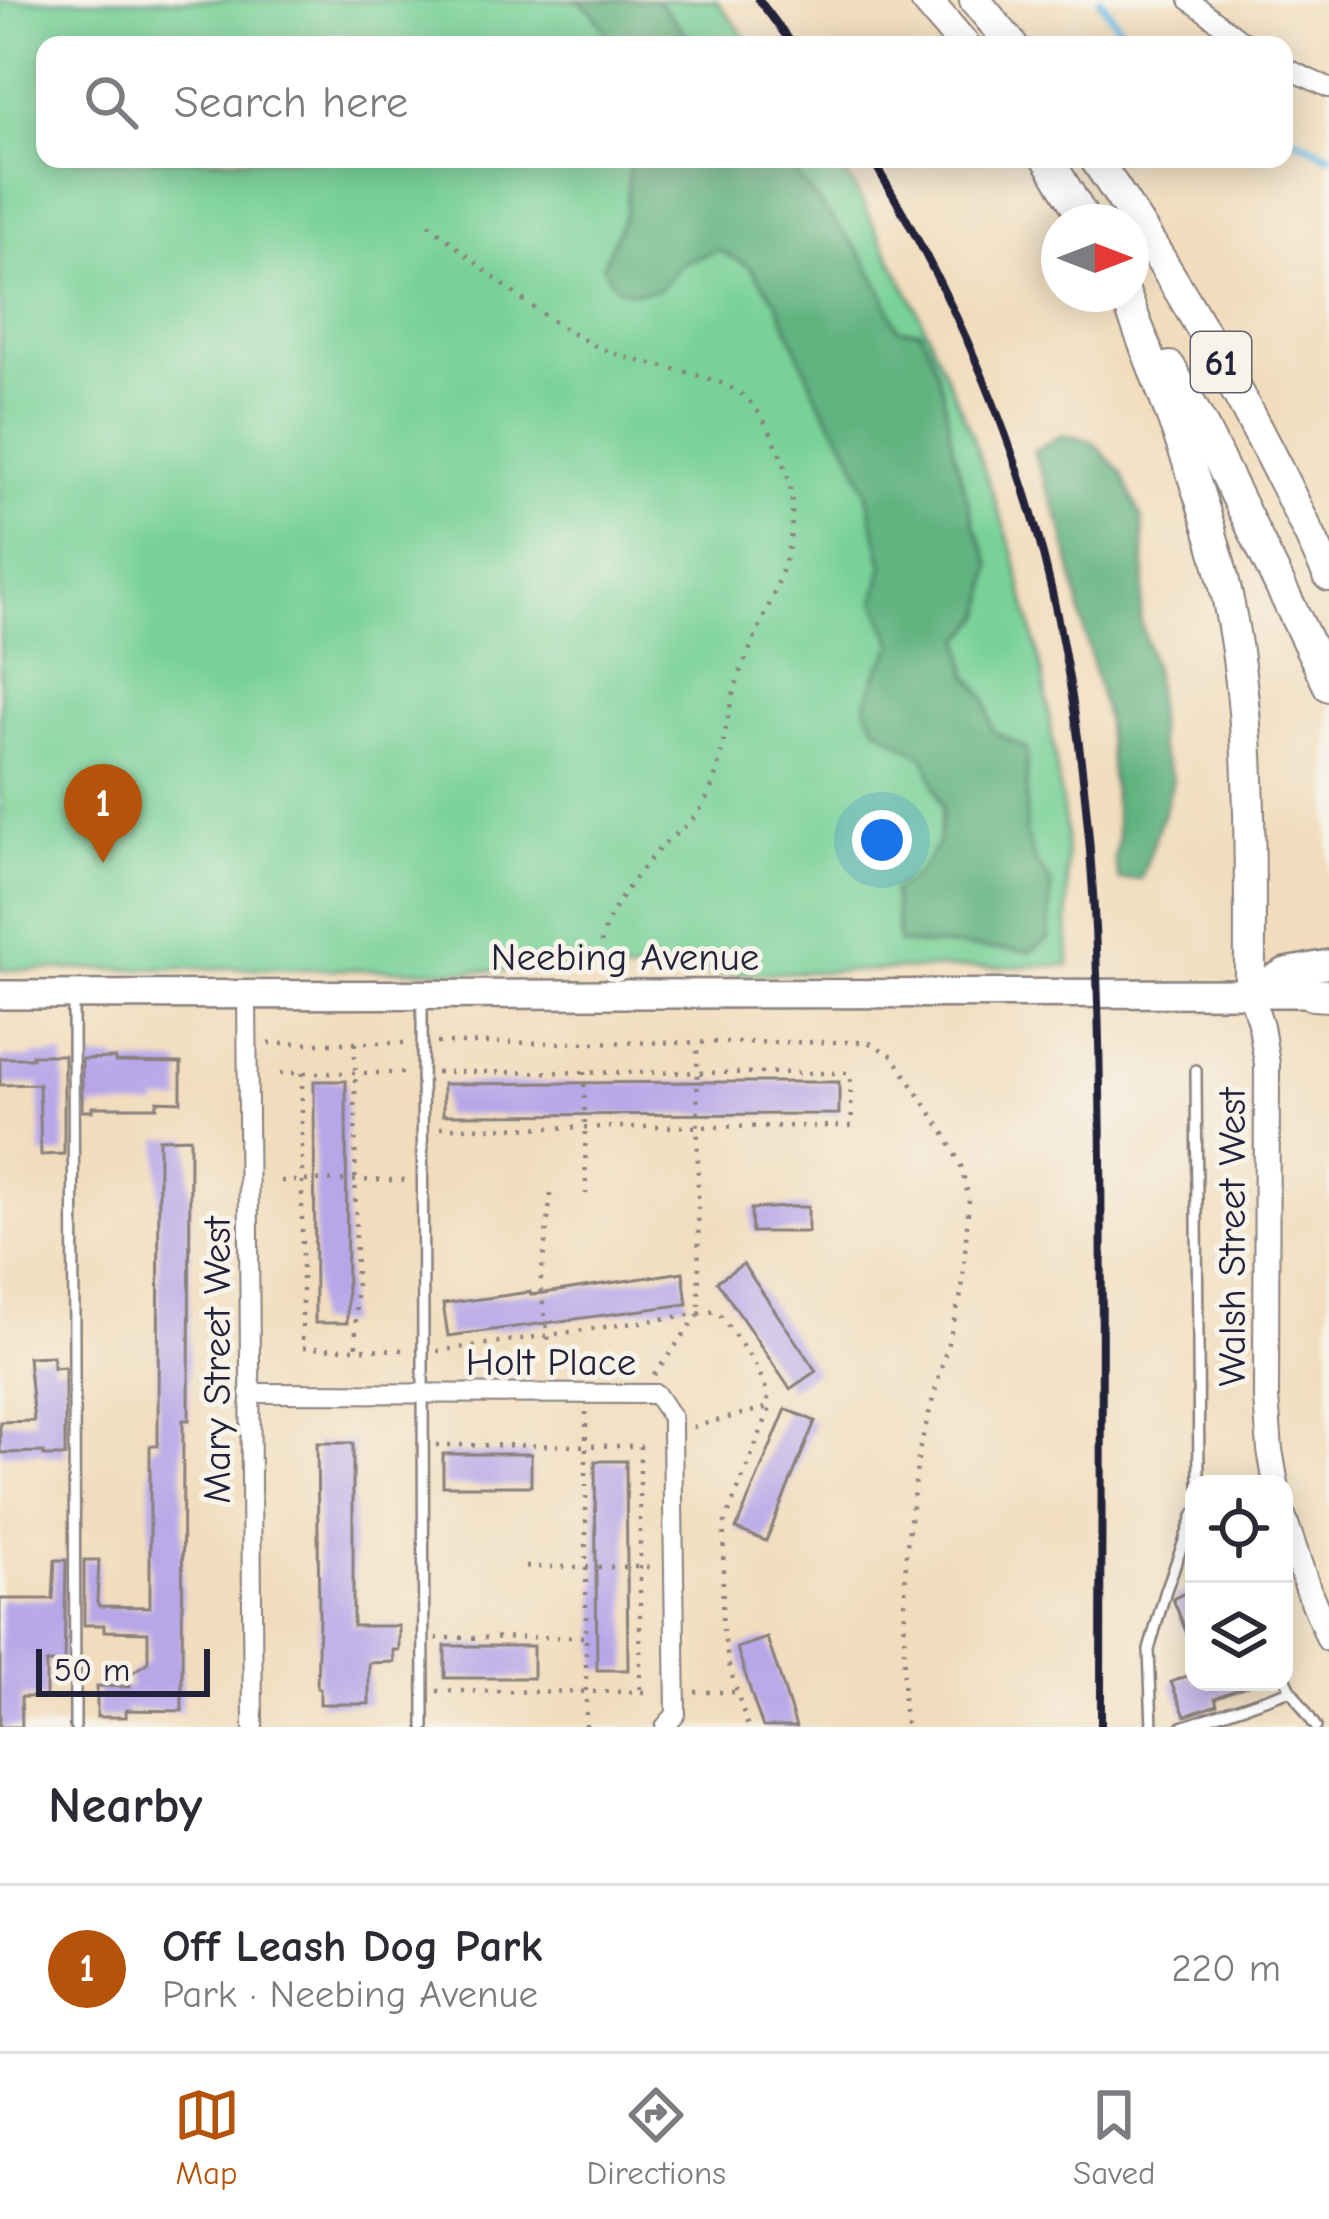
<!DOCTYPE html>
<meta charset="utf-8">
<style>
:root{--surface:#fff;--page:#f7f7f7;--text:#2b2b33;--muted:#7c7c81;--line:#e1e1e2;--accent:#b45309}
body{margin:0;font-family:"Comic Neue",sans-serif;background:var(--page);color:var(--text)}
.controls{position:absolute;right:36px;bottom:36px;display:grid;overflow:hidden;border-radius:24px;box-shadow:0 6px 30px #0003}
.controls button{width:108px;height:108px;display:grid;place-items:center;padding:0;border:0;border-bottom:3px solid var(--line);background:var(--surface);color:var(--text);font:60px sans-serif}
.compass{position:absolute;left:1041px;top:204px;width:108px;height:108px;border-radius:50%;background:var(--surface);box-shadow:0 6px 30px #0003;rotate:90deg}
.scale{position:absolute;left:36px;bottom:30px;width:174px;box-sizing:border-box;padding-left:12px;border:6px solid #22223b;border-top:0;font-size:33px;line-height:42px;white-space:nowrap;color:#22223b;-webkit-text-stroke:9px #f7f3e8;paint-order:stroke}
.you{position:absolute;left:882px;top:840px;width:42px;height:42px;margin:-30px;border:9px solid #fff;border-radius:50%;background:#1a73e8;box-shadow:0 0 0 18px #1a73e833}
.badge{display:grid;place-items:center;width:78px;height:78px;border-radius:50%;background:var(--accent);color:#fff;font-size:39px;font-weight:700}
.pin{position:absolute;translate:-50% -99px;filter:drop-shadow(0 3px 6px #0008)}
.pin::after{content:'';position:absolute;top:63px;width:42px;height:36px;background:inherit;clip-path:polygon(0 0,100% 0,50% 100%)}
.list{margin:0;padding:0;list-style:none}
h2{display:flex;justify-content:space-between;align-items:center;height:156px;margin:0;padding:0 48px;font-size:51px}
h2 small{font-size:39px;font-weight:400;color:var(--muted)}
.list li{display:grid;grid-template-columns:78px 1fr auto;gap:36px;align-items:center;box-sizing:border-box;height:168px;padding:0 48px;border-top:3px solid var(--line)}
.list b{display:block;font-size:45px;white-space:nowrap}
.list p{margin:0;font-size:39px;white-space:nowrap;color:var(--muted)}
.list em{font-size:39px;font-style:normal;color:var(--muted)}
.icon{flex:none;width:66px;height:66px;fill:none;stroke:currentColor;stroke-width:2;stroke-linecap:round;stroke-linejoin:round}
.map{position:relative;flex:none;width:1329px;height:1727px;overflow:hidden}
.search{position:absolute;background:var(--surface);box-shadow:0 6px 30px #0003;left:36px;right:36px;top:36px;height:132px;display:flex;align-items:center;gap:30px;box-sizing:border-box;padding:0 42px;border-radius:24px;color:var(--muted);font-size:45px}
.sheet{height:324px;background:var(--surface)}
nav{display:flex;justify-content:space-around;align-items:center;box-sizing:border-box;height:168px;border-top:3px solid var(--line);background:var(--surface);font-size:33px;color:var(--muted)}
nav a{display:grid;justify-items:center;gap:6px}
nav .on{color:var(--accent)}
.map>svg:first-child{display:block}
</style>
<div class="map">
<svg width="1329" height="1727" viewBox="0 0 1329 1727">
<rect width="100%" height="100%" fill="#f7f3e8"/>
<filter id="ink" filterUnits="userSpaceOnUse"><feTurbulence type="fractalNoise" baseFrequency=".00833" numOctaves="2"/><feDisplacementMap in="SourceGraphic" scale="24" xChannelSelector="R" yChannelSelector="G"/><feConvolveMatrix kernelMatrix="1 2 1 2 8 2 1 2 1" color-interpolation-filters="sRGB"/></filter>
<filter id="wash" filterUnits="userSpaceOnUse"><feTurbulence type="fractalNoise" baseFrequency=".004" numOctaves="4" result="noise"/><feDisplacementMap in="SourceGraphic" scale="48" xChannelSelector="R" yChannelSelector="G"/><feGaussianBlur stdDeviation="2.7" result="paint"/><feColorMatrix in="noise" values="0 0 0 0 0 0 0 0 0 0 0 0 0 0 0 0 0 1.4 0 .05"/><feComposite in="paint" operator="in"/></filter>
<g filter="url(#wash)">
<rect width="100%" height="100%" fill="#f1ddbd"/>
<polygon fill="#78d198" stroke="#4d7a6a" stroke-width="3" points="0,0 716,0 752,45 45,45 45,159 834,159 854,187 916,307 970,430 1013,551 1043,676 1066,831 1069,965 735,974 228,968 0,970"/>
<g fill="#62b380" stroke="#426a5e" stroke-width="3">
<polygon points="576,0 657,0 696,45 614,45 592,11"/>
<path d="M630,159H783L862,255L883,293L898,329L920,330L932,356L943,391L953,449L975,526L991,565L984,615L962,640L968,675L986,699L993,731L1027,749L1026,835L1035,861L1051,883L1049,939L1031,951L899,943L893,891L918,873L938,845L943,808L925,758L876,727L865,705L878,670L894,645L875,600L883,566L866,490L849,449L819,401L776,301L749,266L718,250L682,264L659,290C630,293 615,296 603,265L626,211Z"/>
<polygon points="1062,435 1092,441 1121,472 1142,519 1145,574 1140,619 1155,674 1158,745 1173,779 1166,806 1141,879 1119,880 1114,858 1118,838 1105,715 1085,634 1063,530 1033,451"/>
</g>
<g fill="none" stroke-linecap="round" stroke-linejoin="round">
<g stroke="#6fc0ea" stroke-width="8">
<polyline points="1101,0 1131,45"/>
<polyline points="1284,133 1329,155"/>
</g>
</g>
<g id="blocks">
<g fill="#b7a7e8">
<polygon points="32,1055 64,1055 64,1154 41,1155 39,1084 0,1085 0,1058 32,1058"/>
<polygon points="115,1058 115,1062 181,1063 181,1102 157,1101 157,1107 92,1107 92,1111 82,1111 82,1059"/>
<polygon points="314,1081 346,1081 347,1323 315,1323"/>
<polygon points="710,1082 839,1082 839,1114 443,1115 443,1084"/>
<polygon points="190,1138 189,1420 183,1420 182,1711 126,1710 126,1717 97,1717 97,1686 130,1687 130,1674 148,1662 148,1632 104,1631 104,1625 84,1625 84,1560 99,1560 97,1601 99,1606 150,1607 150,1446 158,1446 159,1139"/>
<polygon points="789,1207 808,1207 808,1232 752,1232 751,1209"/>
<polygon points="743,1264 816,1371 790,1389 717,1281"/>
<polygon points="683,1272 687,1304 448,1336 443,1304 530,1292 531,1295"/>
<polygon points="53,1356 53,1368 65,1367 65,1456 44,1456 44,1452 0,1453 0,1422 34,1421 28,1357"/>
<polygon points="786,1409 815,1421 766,1541 736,1529"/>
<polygon points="317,1443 353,1443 353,1626 399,1626 399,1650 393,1650 394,1662 369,1663 369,1704 320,1704 320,1688 317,1688 319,1618"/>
<rect x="443" y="1454" width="88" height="32"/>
<polygon points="595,1461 626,1461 628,1670 597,1670"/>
<polygon points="55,1560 66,1560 64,1663 46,1663 46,1697 21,1697 22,1727 0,1727 0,1599 53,1599"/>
<polygon points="1194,1588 1194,1649 1193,1649 1173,1599"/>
<polygon points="767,1638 783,1686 796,1727 763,1727 755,1705 737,1648"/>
<rect x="445" y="1646" width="88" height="32"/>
<polygon points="1194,1673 1194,1682 1253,1683 1215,1698 1217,1705 1185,1716 1171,1682"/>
</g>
</g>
</g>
<g filter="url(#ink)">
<use href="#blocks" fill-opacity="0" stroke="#8a807c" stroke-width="3"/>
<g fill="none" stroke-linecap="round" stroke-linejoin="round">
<defs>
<g id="service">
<polyline points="73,1000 75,1727"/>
<polyline points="422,1000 424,1727"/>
<polyline points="1196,1070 1199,1484"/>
<polyline points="1284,1674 1291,1690 1316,1727"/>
<polyline points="1152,1727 1149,1650 1166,1590 1194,1514"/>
<polyline points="1182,1727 1291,1690"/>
</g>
<g id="minor">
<polyline points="1189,0 1248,45"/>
<polyline points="1284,67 1329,88"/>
<polyline points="247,993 253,1727"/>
<polyline points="249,1393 656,1394 672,1418 672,1432 676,1714 665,1727"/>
</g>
<g id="tertiary">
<polyline points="1250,991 1261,1026 1267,1064 1266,1398 1270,1450 1276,1484"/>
<polyline points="1284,1518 1308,1589 1329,1639"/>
</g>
<g id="secondary">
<polyline points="1254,989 1286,972 1329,964"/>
<polyline points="0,995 1329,993"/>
</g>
<g id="trunk">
<polyline points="926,0 964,45"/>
<polyline points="975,0 1012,45"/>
<polyline points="1048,159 1086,222"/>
<path d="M1095,159C1186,291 1262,431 1329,576"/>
<path d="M1125,294C1159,383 1195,471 1219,562C1256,701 1249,849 1250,991"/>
<polyline points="1170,367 1203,427 1329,686"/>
<polyline points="1313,995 1329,996"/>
</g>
</defs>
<use href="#service" stroke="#8a807c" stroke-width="14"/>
<use href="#minor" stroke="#8a807c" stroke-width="22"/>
<use href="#tertiary" stroke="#8a807c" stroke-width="28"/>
<use href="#secondary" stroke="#8a807c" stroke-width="32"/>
<use href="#trunk" stroke="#8a807c" stroke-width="34"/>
<g stroke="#8a807c" stroke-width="4.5" stroke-dasharray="3 9" stroke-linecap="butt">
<path d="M429,224C482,267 552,331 615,354C651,367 717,373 745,397C760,410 771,432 779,451C817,541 764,602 736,685C723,724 724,771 702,807C693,822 676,833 663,845C642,866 605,914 601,944C600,953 600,963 600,972"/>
<polyline points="269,1043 408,1043"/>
<polyline points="355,1043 356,1349"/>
<polyline points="437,1043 868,1042 893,1056 945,1134 961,1166 969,1199 962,1291 919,1451 906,1553 903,1702 906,1727"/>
<polyline points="436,1072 850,1073 852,1126 436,1128"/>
<polyline points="584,1072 586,1194"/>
<polyline points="280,1073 406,1073"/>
<polyline points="302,1073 302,1348 407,1350"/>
<polyline points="281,1181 407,1180"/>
<polyline points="551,1194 540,1286 554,1372"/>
<path d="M437,1351L717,1311C738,1342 769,1373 769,1411L724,1525L722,1624L729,1666L748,1727"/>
<polyline points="654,1375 699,1314 697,1042"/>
<polyline points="586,1412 586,1727"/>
<polyline points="693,1427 769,1407"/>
<polyline points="436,1445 640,1446 640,1692"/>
<polyline points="526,1567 652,1567"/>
<polyline points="436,1638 586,1637"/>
<polyline points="437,1691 653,1692"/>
<polyline points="695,1692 737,1692"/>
</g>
<use href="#service" stroke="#fff" stroke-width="9"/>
<use href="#minor" stroke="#fff" stroke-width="18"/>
<use href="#tertiary" stroke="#fff" stroke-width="24"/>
<use href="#secondary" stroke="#fff" stroke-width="27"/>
<use href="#trunk" stroke="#fff" stroke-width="30"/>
<g stroke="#22223b" stroke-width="8">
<polyline points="759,0 793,45"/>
<path d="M872,159C942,276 1000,400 1037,532C1094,741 1098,940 1101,1154C1103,1345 1101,1536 1101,1727"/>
</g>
</g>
</g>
<g text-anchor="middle" stroke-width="10" stroke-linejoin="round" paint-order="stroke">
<rect fill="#f7f3e8" stroke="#62616f" stroke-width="3" x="1191" y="332" width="60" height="60" rx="9"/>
<g font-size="36" font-weight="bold" fill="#22223b">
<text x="1221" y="375">61</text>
</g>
<g font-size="39" fill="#22223b" stroke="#f7f3e8">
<text x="625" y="970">Neebing Avenue</text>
<text transform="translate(1231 1237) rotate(-90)" y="14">Walsh Street West</text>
<text transform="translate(216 1360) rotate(-90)" y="14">Mary Street West</text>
<text x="551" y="1375">Holt Place</text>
</g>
</g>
</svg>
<div class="controls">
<button><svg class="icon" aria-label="locate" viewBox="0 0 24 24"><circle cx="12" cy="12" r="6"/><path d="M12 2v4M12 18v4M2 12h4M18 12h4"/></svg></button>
<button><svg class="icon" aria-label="layers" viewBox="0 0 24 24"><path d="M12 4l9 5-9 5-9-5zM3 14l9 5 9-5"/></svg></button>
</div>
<svg class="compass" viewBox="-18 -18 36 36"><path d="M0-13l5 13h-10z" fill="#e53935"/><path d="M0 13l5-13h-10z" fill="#7c7c81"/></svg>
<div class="scale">50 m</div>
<div class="you"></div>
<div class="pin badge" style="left:103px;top:863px">1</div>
<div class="search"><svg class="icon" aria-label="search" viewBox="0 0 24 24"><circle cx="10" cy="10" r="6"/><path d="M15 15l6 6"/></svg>Search here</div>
</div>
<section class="sheet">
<h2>Nearby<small></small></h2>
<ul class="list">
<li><span class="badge">1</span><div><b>Off Leash Dog Park</b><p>Park · Neebing Avenue</p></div><em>220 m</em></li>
</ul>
</section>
<nav>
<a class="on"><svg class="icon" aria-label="map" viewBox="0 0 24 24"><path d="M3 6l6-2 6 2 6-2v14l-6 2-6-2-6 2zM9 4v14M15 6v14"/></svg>Map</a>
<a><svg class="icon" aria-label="directions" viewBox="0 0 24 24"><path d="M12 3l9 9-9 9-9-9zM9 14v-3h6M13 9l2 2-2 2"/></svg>Directions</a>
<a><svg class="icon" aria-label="saved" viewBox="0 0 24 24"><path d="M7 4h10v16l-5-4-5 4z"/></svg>Saved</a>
</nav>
